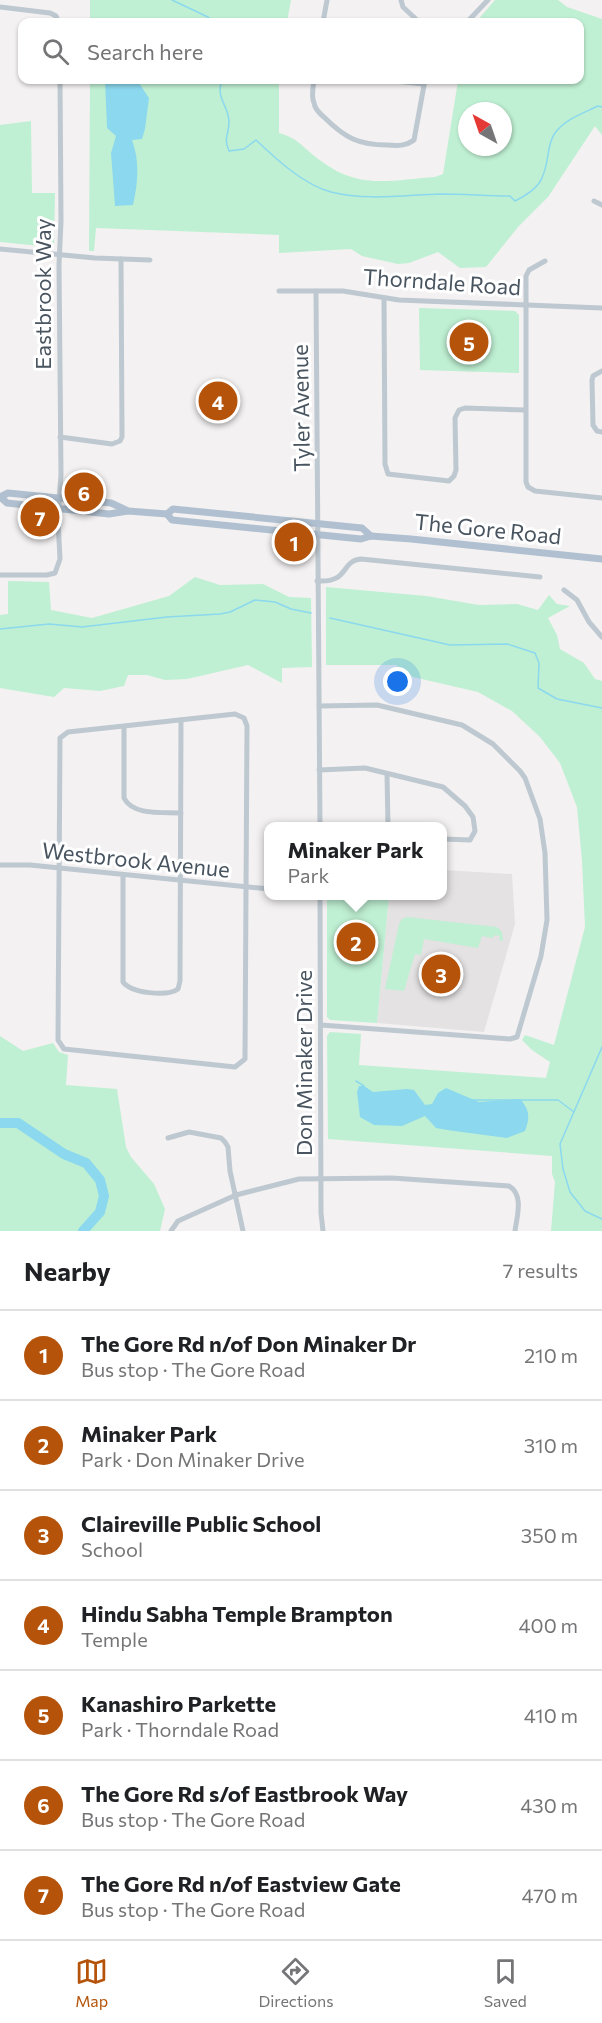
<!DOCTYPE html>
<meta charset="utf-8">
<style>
:root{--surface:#fff;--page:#f6f6f6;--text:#202124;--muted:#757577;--line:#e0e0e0;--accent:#b45309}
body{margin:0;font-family:Commissioner,sans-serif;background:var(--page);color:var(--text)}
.compass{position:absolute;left:458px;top:102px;width:54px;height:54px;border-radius:50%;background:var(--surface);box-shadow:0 2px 4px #0004;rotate:320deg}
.you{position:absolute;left:398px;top:682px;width:21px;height:21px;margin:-15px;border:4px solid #fff;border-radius:50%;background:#1a73e8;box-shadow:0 0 0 9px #1a73e833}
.badge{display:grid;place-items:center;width:39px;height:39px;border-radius:50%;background:var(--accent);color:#fff;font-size:20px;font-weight:700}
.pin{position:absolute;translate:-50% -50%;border:3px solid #fff;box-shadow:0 2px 6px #0006}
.popup{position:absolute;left:264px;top:822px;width:183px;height:78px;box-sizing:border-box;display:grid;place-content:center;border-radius:12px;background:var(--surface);filter:drop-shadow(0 2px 4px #0005);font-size:20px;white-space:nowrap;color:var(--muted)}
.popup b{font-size:22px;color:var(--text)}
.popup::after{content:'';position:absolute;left:50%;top:100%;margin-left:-12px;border:12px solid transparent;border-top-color:var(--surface)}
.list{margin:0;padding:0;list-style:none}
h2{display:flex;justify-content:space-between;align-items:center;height:78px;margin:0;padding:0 24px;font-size:26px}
h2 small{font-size:20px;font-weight:400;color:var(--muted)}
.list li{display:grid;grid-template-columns:39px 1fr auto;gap:18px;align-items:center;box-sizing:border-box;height:90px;padding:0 24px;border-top:2px solid var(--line)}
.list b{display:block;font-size:22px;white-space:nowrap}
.list p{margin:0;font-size:20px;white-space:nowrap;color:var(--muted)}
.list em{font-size:20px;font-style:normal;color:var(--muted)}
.icon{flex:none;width:33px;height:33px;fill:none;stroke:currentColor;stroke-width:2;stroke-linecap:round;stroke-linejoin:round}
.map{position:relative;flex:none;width:602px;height:1231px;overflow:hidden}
.search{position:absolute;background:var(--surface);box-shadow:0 2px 4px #0004;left:18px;right:18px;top:18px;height:66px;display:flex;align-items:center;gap:15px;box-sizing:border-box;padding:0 21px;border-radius:12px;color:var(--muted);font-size:22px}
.sheet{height:708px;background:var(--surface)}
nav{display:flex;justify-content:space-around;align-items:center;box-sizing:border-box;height:84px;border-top:2px solid var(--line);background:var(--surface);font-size:16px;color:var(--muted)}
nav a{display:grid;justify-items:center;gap:3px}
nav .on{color:var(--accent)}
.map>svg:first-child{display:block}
</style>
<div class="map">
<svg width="602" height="1231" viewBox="0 0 602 1231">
<rect width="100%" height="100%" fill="#f3f1f1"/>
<polygon fill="#e4e2e3" points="443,870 512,874 515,924 484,1032 377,1023 389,896 443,896"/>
<g fill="#bff0d3" fill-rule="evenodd">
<polygon points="90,0 291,0 287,22 90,22"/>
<path d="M495,0H558L567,7L602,19V135L595,126L548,197L518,227L486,267L460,268L438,252L409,263L398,264L362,256L351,249L279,253V235L96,228L94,251H89L90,80H279V133C299,138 305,150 321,161C360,190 390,180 435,177L443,174L458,81L450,80H580V22H476ZM467,111H503V147H467Z"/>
<polygon points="31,121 32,193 55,193 54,244 51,247 0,242 0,125"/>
<polygon points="419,308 515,311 519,315 519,373 420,370"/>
<polygon points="195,577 220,585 263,584 289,597 311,598 312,667 282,668 282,683 248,665 187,679 165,680 147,675 128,675 124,686 100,691 64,688 54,697 0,688 0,615 8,614 8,581 49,582 51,610 92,618 169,596"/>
<polygon points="326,587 426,596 479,605 517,604 538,610 549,595 557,604 570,606 548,618 557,635 560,649 584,663 595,679 602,681 602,1231 551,1231 555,1182 552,1174 552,1156 328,1139 327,1036 330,1032 361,1034 359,1065 546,1078 550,1062 532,1050 522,1040 525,1035 554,1045 585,927 582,861 577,807 560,763 540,737 512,711 478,692 413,677 396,665 326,665"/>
<polygon points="327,896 389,896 377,1023 330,1020 327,1017"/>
<polygon points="407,917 497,927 502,932 503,941 499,940 500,936 494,935 493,938 482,936 478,948 424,939 421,955 415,954 404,991 385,989 399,924 402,919"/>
<polygon points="0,1036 23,1051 53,1043 59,1052 68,1055 66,1085 117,1089 126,1147 131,1157 154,1184 165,1209 160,1231 0,1231"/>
</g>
<g fill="#8cd8ee">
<path d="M105,80H137L149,98L145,129L142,139L132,140C140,162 138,183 133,205L115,206L111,153L116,136L107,128Z"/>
<path d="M359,1086H364L373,1092L407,1089L414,1090L425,1105L432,1104L438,1093L446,1088L479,1102L520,1099C530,1110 530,1118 525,1131L507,1138L447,1130L436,1128L425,1116L402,1126L374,1125L360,1117L357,1092Z"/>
</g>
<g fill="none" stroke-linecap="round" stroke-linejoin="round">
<g stroke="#8cd8ee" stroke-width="1.5">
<polyline points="172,0 208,17 213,22"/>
<path d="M222,80C215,99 229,105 229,122C229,135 223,137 229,151L244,149L256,140C276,159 304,185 331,192C367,201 405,195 441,194C464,194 487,196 510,196L515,201C539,189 544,181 548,155C549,147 551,139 555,133C565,119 584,113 598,106L602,107"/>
<polyline points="330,618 450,645 507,644 535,653 539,663 538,688 557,699 602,708"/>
<polyline points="0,629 49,624 82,627 167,617 220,614 230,612 255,600 275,602 291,609 311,613"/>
<polyline points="602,1047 560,1144 563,1169 570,1192 585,1211 602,1219"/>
<polyline points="356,1081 364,1086"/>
<polyline points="471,1100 558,1100 574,1112"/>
</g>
<polyline stroke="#8cd8ee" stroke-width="10" points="0,1123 18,1123 64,1154 86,1163 100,1180 104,1196 100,1212 83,1231"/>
<g stroke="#bec8d0" stroke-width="5">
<polyline points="401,0 403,7 419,22"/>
<polyline points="0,7 50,13 56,16 59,22"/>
<polyline points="323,22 327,0"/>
<polyline points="467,22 488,0"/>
<path d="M314,80C313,87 311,96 314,103C315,109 320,114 325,118C345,138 359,145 387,145C398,146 406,146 414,140L425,80"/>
<polyline points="386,80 423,84"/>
<polyline points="594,201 602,205"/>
<polyline points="0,249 95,258 150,260"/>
<polyline points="545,261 529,270 526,276 526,482 528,487 535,491 602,498"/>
<polyline points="279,291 343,291 399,300 602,308"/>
<polyline points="316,291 320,826"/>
<polyline points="384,298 385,464 388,474 449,481 454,476 456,470 455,418 459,410 465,408 525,410"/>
<polyline points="602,371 593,376 592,380 593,425 597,431 602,432"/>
<polyline points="60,437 112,444 120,441 122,437 121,259"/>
<polyline points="0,575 47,575 55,573 60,559 58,520 61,474 59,265 61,221 60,80"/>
<path d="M317,581C350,583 340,561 361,559L540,577"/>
<polyline points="564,590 577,600 589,622 602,637"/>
<polyline points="319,706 377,705 462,725 493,744 520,771 525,778 540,819 545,853 547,920 541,956 517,1037 510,1039 321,1025"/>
<polygon points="235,714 244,718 247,726 245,1059 235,1067 64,1049 58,1040 60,738 68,732"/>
<path d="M124,727V798C133,816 163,812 181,813"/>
<polyline points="319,770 365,768 443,787 465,806 473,817 475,831 470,840 443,839"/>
<polyline points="387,774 388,826"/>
<polyline points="0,865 30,865 269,889"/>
<path d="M123,875V982C131,993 167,997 178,989L180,981L181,720"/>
<polyline points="320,896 321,1213 323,1231"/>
<polyline points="168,1138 189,1132 221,1138 225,1142 228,1147 230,1171 243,1231"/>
<path d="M171,1231L178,1221L236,1195L299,1179L392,1178L509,1186C524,1195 517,1216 515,1231"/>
</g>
<g stroke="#b0c0d0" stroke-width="7">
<polyline points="0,497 7,503 109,514 128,511 167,514 173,509 362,528 371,536"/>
<polyline points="0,497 8,493 48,497 111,503 126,510"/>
<polyline points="167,514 172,520 361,539 371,536 411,539 602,559"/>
</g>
</g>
<g text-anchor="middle" stroke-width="6" stroke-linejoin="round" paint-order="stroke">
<g font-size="22" fill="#48545f" stroke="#fff">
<text transform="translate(442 282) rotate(4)" y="8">Thorndale Road</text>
<text transform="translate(43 294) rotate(-90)" y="8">Eastbrook Way</text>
<text transform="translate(301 408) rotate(-91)" y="8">Tyler Avenue</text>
<text transform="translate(488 529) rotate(6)" y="8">The Gore Road</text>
<text transform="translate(136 860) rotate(6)" y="8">Westbrook Avenue</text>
<text transform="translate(304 1063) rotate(-90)" y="8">Don Minaker Drive</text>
</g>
</g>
</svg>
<svg class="compass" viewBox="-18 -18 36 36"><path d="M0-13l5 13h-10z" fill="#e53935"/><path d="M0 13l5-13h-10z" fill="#757577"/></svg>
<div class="you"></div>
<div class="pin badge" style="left:294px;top:542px">1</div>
<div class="pin badge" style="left:356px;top:942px">2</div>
<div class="popup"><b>Minaker Park</b>Park</div>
<div class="pin badge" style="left:441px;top:974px">3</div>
<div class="pin badge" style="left:218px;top:401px">4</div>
<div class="pin badge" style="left:469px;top:342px">5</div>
<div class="pin badge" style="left:84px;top:492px">6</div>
<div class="pin badge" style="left:40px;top:517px">7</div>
<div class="search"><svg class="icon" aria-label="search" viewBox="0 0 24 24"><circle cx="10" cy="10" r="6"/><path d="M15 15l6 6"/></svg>Search here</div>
</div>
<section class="sheet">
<h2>Nearby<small>7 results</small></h2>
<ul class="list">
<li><span class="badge">1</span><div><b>The Gore Rd n/of Don Minaker Dr</b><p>Bus stop · The Gore Road</p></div><em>210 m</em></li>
<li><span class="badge">2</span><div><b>Minaker Park</b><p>Park · Don Minaker Drive</p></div><em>310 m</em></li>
<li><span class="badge">3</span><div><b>Claireville Public School</b><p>School</p></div><em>350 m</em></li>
<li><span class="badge">4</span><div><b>Hindu Sabha Temple Brampton</b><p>Temple</p></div><em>400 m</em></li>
<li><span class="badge">5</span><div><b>Kanashiro Parkette</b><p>Park · Thorndale Road</p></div><em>410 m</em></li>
<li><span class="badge">6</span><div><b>The Gore Rd s/of Eastbrook Way</b><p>Bus stop · The Gore Road</p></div><em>430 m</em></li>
<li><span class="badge">7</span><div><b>The Gore Rd n/of Eastview Gate</b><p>Bus stop · The Gore Road</p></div><em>470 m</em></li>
</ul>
</section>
<nav>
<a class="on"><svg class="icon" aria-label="map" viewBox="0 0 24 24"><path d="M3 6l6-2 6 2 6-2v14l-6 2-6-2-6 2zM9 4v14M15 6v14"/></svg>Map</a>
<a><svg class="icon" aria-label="directions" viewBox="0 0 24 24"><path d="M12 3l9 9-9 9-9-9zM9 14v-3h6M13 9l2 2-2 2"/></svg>Directions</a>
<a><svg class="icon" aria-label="saved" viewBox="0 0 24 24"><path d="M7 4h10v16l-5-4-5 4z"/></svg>Saved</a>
</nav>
